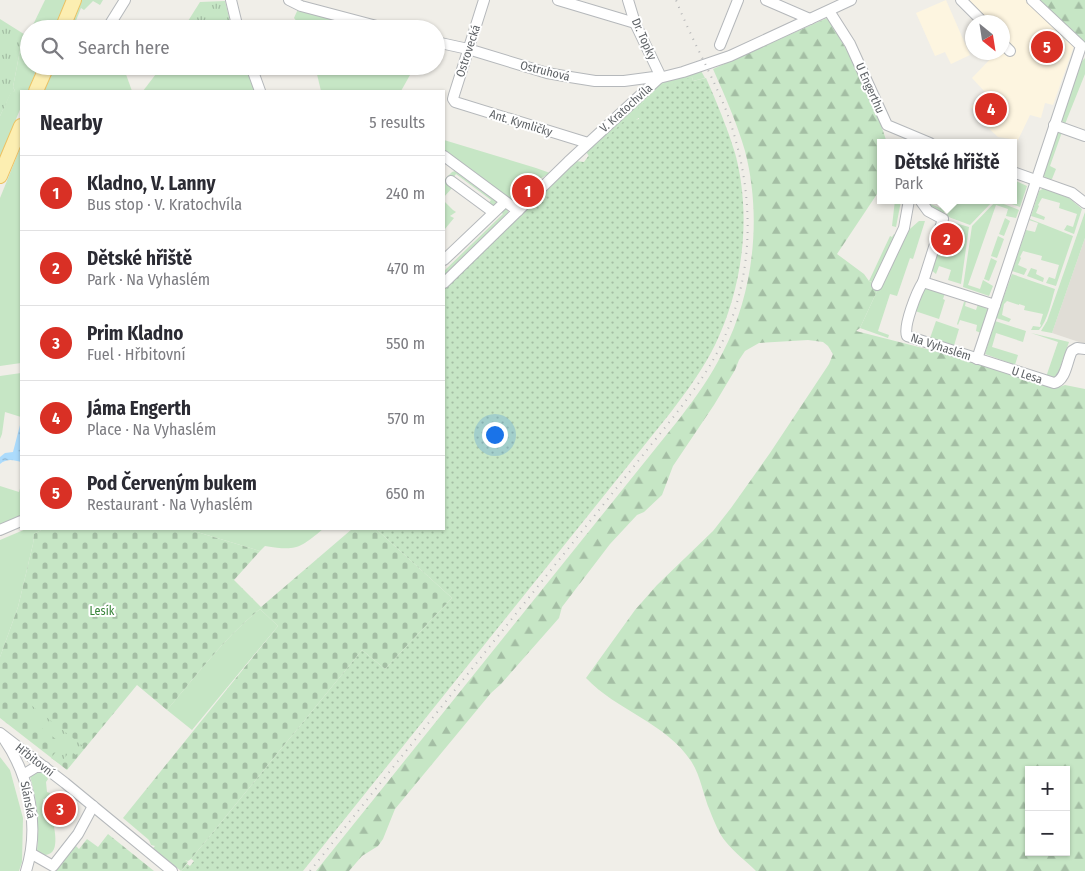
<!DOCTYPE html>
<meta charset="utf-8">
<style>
:root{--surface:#fff;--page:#f7f7f7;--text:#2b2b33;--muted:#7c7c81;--line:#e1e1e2;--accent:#d93025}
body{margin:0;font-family:"Fira Sans Condensed",sans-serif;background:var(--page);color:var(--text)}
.controls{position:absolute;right:15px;bottom:15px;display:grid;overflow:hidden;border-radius:0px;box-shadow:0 1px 4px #0004}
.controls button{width:45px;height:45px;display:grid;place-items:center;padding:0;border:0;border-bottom:1px solid var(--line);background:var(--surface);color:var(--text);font:25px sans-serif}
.compass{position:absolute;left:965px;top:15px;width:45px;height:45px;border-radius:50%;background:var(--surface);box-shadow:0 1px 4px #0004;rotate:150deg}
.you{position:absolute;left:494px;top:434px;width:18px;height:18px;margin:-12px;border:4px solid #fff;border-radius:50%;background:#1a73e8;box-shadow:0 0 0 8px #1a73e833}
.badge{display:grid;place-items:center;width:32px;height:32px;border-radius:50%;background:var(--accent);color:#fff;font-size:16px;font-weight:700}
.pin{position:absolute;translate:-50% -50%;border:2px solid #fff;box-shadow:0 1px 5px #0006}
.popup{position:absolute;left:877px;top:139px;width:140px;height:65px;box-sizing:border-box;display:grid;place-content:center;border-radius:0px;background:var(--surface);filter:drop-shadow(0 1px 4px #0005);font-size:16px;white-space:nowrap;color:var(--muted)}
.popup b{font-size:19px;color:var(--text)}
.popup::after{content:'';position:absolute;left:50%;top:100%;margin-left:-10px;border:10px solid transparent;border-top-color:var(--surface)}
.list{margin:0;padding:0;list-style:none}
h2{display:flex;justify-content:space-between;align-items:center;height:65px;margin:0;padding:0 20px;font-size:21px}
h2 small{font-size:16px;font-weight:400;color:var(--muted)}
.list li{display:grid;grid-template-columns:32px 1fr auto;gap:15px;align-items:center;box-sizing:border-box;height:75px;padding:0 20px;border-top:1px solid var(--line)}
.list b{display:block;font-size:19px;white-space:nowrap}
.list p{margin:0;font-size:16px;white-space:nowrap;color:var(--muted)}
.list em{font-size:16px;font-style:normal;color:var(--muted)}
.icon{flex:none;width:28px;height:28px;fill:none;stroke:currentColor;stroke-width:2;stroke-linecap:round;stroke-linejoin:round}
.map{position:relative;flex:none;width:1085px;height:871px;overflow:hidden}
.search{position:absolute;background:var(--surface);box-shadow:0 1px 4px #0004;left:20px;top:20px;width:425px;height:55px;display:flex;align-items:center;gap:12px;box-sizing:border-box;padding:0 18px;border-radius:28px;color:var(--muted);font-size:19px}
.panel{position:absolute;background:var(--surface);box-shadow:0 1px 4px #0004;left:20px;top:90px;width:425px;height:440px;border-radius:0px}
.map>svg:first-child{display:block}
</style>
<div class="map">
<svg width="1085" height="871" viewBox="0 0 1085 871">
<defs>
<pattern id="forest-firs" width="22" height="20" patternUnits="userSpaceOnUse" patternTransform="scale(1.25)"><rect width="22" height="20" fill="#c6e6c5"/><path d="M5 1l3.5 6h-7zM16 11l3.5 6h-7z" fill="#a4bea4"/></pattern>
<pattern id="cemetery-stones" width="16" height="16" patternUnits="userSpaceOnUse" patternTransform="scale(1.25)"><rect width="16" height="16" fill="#c6e6c5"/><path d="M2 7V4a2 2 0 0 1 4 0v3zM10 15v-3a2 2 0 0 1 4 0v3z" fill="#a4bea4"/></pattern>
<pattern id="park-tufts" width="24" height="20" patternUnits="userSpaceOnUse" patternTransform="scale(1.25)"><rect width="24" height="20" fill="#c6e6c5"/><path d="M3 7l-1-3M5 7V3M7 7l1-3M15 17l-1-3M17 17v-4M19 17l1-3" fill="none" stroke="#a4bea4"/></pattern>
<pattern id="garden-dots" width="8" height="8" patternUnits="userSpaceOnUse" patternTransform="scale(1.25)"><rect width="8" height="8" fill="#c6e6c5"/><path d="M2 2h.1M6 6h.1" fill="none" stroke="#a4bea4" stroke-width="1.8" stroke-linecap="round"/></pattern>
<pattern id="water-ripples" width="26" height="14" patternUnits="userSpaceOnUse" patternTransform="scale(1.25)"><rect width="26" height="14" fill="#acdbfc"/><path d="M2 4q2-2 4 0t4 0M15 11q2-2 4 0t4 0" fill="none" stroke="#8fb5d0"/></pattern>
</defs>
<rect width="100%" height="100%" fill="#f0eee8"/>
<g fill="#fdf5e0">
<polygon points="946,0 970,55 951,64 945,52 935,56 916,13"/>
<polygon points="967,0 1025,0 1074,46 1053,105 1045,103 1041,118 1030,115 1018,140 998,137 984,124 986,122 971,107 985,92 972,78 996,53 1010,53 1014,49 1003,37 1002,22 989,22"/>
</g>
<polygon fill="#e0ddd6" points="1085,238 1085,344 1052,333"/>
<g fill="#c6e6c5">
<polygon points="45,0 67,0 55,29 31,29"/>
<polygon points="81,0 103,0 100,5 93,1 84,10 81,8 75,23 82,29 69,29"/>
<polygon points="298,9 380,29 303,29 294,18"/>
<polygon points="29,33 29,66 38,66 28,91 21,91 21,107 0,159 0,116 11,92 15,91 13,87 21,45"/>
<polygon points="1085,58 1085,74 1065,124 1061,120 1080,63"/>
<polygon points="54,66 123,66 132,91 44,91"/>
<polygon points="162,66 250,66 257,91 143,91"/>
<polygon points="315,66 415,66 401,91 321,91"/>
<polygon points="700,69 705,78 693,81 692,77 589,156 586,152 657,85"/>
<polygon points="1059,132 1062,132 1050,166 1056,169 1052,179 1050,180 1045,178 1043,174 1057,133"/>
<polygon points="444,140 536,168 550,173 533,183 514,200 511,200 444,150"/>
<polygon points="21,146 21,363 0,366 0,198"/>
<polygon points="455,171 497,202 495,207 488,204 491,200 456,174 448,185 452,188 444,197 444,180 452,172"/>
<polygon points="1016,181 1027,186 1020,207 1000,200 1013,200 1013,183"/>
<polygon points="1044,188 1069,198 1082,209 1074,234 1064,230 1067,225 1073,227 1077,214 1059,208 1060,203 1042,198 1038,205 1039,206 1036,213 1045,217 1044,220 1031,216 1039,191"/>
<polygon points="895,200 906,200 906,202 901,201 896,227 892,226"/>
<polygon points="925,200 929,200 928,203 940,208 943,200 948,201 944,214 935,211"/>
<polygon points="951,200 993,200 993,201 970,225 946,216"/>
<polygon points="444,201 453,210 456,212 450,216 454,218 445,229 444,227"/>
<polygon points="996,201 1019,210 1016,218 1006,216 1008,209 996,205 968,285 980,289 983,280 993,286 989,296 963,287 972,226"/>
<polygon points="504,208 508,210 508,215 444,276 444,271 503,214 500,211"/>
<polygon points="1085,212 1085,238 1052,333 1041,331 1047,321"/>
<polygon points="1005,218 1010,221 1004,236 999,234"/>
<polygon points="1030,219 1073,236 1056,286 1046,283 1049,277 1055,279 1059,265 1041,260 1042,256 1023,251 1020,257 1021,258 1018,265 1027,269 1024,275 1012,271 1026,230 1035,232 1038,223 1029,220"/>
<polygon points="945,220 969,227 961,284 948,280 951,270 939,266 936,274 929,268"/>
<polygon points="919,221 925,221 913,259 910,258 897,296 890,294 878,331 889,335 888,338 860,328 903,235"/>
<polygon points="894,234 898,235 875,283 869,281 890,236 892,237"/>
<polygon points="998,236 1004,239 997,258 991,256"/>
<polygon points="991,258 997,261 989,281 984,279"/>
<polygon points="1031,268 1037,270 1036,274 1044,278 1043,282 1027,276"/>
<path d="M1012,274L1055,289C1051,302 1048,320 1039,330H1031L1033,326L1040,327L1041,325L1040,324L1043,314L1024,310L1025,306L1019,304V305L1007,301L1004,304L1002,315L1011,319L1009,322L996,318Z"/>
<polygon points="927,287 945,293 943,299 945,300 939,319 915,311 922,289"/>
<polygon points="966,301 965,306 976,310 978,304 989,310 981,333 976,331 977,325 960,320 958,325 957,324 964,302"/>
<polygon points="936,321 959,329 953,349 929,341"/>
<polygon points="995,321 1026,331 1023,342 996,333 992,347 1018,355 1015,365 985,354"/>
<polygon points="1031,333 1069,342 1057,376 1054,378 1046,377 1058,342"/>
<polygon points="21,373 21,417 5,412 2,434 0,439 0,376"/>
<polygon points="21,485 21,517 0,526 0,486 19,492"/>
<polygon points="26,529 43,529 34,534 33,544 18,607 0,657 0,540"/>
<path d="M187,529H323C299,549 296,551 265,546L260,551Z"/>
<path d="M260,609L278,626L192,730L167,710C197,675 224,638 260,609Z"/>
<polygon points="0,757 10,770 23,818 22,862 19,871 0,871"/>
<path d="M40,771L44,773L48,779L46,782L47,792L50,793L49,798L43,799L45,812H51C53,822 61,850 49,854C44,856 41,855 37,851C40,826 37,801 30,776V773Z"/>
</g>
<g fill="url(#forest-firs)" fill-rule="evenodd">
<polygon points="1036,0 1085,0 1085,44"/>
<path d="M827,18C853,57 873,98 887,143H881V188L837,254L864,274L869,281L877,285L878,289L860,328L856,331L958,357L1056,388L1065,385L1085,389V871H756C747,862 734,852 726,842C719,834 714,821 710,811C703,795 701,776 691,761C666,723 616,710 586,678L635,610L657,585L713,531L731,508L770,453L829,364L833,354L828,346L823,342L808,340L759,343L745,351L739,360L735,370L714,405L673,466L662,495L644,512L637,515L610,544L562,607L559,618L501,684L491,693L395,809L383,839L378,846L362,856L349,871H316L680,418C696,397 711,376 723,352C754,292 762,216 745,151C737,123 725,96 713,69ZM1029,770H1066V852H1029Z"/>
</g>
<g fill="url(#cemetery-stones)">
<path d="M43,529H187L260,551L234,580L261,607L352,529H376L452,598L385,669L362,650L191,859L188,861L185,860L188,862L181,871L153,848L155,846L151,845L149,840L123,818L278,626L260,609C224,638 197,675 167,710L137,685L67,770L0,718V657L18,607L33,544L34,534Z"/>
<polygon points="108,834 154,871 55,871 76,846 79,849 87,839 98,847"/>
</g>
<g fill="url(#park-tufts)">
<polygon points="225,1 232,29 183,29 200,2"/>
<polygon points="0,19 27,36 21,45 13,87 15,91 11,93 0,116"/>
<polygon points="944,228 955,231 949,251 938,247"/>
<polygon points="31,705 83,746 76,755 70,751 60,764 51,758 62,744 24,714"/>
</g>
<path fill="url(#garden-dots)" d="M692,77L693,81L706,78C717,103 727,127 735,153C752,215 743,287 715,345C703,369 687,391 671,412L303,871H181L187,864L190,866L194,861L191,859L362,650L385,669L452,598L376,529H444V289L576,161L584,162L589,155L623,122L639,119L638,108L662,88Z"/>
<path fill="url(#water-ripples)" d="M20,425L21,462C14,460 7,458 0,464V457L5,453L13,452Z"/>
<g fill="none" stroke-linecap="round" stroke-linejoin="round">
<defs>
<g id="minor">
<polyline points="231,0 238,29"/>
<polyline points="289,0 301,6 388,29"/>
<polyline points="484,0 454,95 453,99 455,102 588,143"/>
<polyline points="558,0 635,23"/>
<polyline points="766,0 810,19"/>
<polyline points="961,0 983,22"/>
<polyline points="829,11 850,44 887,125 930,143"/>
<polyline points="107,29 125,0"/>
<polyline points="436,42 468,49 547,73 570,77 595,81 624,81 654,77 659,78 659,73 635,23 628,0"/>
<polyline points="1002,43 1010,51"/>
<polyline points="720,45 738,0"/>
<polyline points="251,66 260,91"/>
<polyline points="1054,125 1085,136"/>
<polyline points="444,156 518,211"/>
<polyline points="1013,172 1072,193 1085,203"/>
<polyline points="451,181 493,212"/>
<path d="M920,200L928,211L943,219L923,282C917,291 903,326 907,336L1054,383C1066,381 1067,360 1072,351L1077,348L1085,349"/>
<polyline points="444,260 505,202"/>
<polyline points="923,282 995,305"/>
<polyline points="444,283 568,162 659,78 683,72 730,56 851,0"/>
<polyline points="877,285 904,228 909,200"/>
<polyline points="977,359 1081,46 1032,0"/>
<polyline points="0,530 21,521"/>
<polyline points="0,733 65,783 172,871"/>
<path d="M4,739C30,777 40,827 26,871"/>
<polyline points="23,775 36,767 45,767"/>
<polyline points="32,854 53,866 78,834 93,806"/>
</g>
<g id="major">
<polyline points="62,29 74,0"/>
<polyline points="36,91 47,66"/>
<polyline points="0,176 21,126"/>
</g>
</defs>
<use href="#minor" stroke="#b5b8bb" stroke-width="12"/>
<use href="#major" stroke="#ecc264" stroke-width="16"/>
<use href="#minor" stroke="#fff" stroke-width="10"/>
<use href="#major" stroke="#fceeb1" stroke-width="14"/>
<path stroke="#b5b6b7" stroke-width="2" stroke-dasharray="1 6" stroke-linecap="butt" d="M310,871L675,415C691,394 707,373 719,349C757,272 755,189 726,110C711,73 691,38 676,0"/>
</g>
<g text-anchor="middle" stroke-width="4" stroke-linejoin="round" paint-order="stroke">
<g font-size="12" fill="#5f6367" stroke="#fff">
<text transform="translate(644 39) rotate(66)" y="4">Dr. Topky</text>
<text transform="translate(468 51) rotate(-72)" y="4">Ostrovecká</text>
<text transform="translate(545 71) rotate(14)" y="4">Ostruhová</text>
<text transform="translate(870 88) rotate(66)" y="4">U Engerthu</text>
<text transform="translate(626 108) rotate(-42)" y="4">V. Kratochvíla</text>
<text transform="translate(521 123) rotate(17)" y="4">Ant. Kymličky</text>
<text transform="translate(941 347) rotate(18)" y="4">Na Vyhaslém</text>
<text transform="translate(1027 375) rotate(18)" y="4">U Lesa</text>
<text transform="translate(35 760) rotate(38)" y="4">Hřbitovní</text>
<text transform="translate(28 800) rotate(79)" y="4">Slánská</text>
</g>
<g font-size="12" fill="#39843a" stroke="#fff">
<text x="102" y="615">Lesík</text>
</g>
</g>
</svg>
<div class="controls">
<button>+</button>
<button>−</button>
</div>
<svg class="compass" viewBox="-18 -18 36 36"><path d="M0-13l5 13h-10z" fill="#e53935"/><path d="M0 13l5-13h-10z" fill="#7c7c81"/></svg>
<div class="you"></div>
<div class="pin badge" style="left:528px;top:191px">1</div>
<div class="pin badge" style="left:947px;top:239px">2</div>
<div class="popup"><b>Dětské hřiště</b>Park</div>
<div class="pin badge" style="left:60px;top:809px">3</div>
<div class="pin badge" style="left:991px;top:109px">4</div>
<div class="pin badge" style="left:1047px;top:47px">5</div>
<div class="search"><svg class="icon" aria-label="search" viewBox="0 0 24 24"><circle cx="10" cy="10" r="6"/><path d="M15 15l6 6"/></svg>Search here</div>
<section class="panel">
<h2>Nearby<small>5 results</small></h2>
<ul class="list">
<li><span class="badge">1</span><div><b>Kladno, V. Lanny</b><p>Bus stop · V. Kratochvíla</p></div><em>240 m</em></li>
<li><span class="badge">2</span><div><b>Dětské hřiště</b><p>Park · Na Vyhaslém</p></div><em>470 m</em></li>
<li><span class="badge">3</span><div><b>Prim Kladno</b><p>Fuel · Hřbitovní</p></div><em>550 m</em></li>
<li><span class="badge">4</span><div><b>Jáma Engerth</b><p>Place · Na Vyhaslém</p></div><em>570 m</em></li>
<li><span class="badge">5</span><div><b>Pod Červeným bukem</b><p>Restaurant · Na Vyhaslém</p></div><em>650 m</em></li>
</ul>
</section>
</div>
